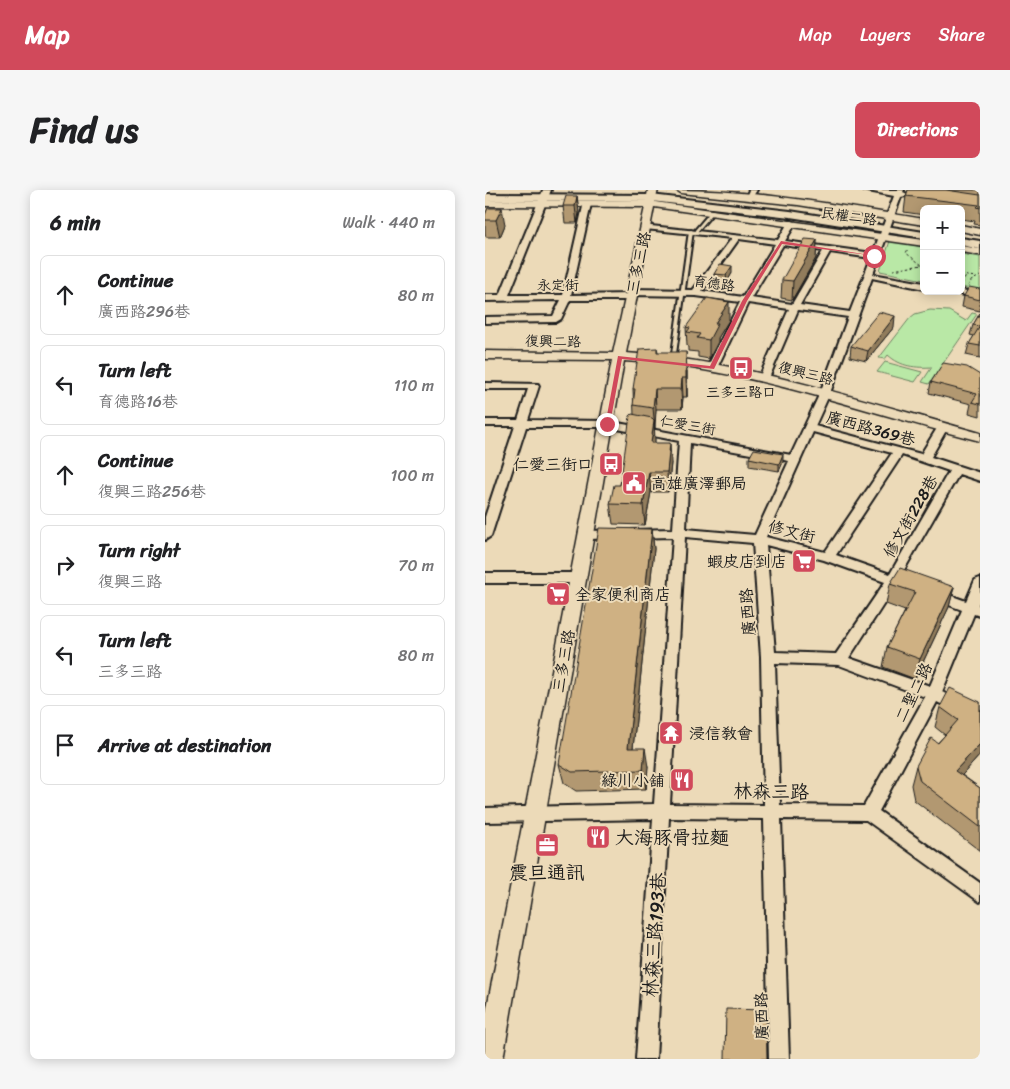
<!DOCTYPE html>
<meta charset="utf-8">
<style>
:root{--surface:#fff;--page:#f6f6f6;--text:#202124;--muted:#757577;--line:#e0e0e0;--accent:#d1495b}
body{margin:0;font-family:Sriracha,"LXGW WenKai TC",sans-serif;background:var(--page);color:var(--text)}
.controls{position:absolute;right:15px;top:15px;display:grid;overflow:hidden;border-radius:8px;box-shadow:0 2px 12px #0003}
.controls button{width:45px;height:45px;display:grid;place-items:center;padding:0;border:0;border-bottom:1px solid var(--line);background:var(--surface);color:var(--text);font:25px sans-serif}
.stop{position:absolute;width:15px;height:15px;margin:-11px;border:4px solid #d1495b;border-radius:50%;background:#fff}
.stop.end{background:#d1495b;border-color:#fff;box-shadow:0 1px 5px #0008}
.list{margin:0;padding:0;list-style:none}
h2{display:flex;justify-content:space-between;align-items:center;height:65px;margin:0;padding:0 20px;font-size:21px}
h2 small{font-size:16px;font-weight:400;color:var(--muted)}
.list li{display:grid;grid-template-columns:32px 1fr auto;gap:15px;align-items:center;box-sizing:border-box;height:80px;margin:0 10px 10px;padding:0 10px;border:1px solid var(--line);border-radius:8px}
.list b{display:block;font-size:19px;white-space:nowrap}
.list p{margin:0;font-size:16px;white-space:nowrap;color:var(--muted)}
.list em{font-size:16px;font-style:normal;color:var(--muted)}
.icon{flex:none;width:28px;height:28px;fill:none;stroke:currentColor;stroke-width:2;stroke-linecap:round;stroke-linejoin:round}
.map{position:relative;flex:none;width:495px;height:869px;overflow:hidden;border-radius:8px}
header{display:flex;align-items:center;gap:30px;box-sizing:border-box;height:70px;padding:0 25px;background:var(--accent);color:#fff}
header strong{font-size:24px}
nav{display:flex;gap:28px;margin-inline-start:auto;font-size:18px}
.intro{display:flex;align-items:center;justify-content:space-between;box-sizing:border-box;height:120px;padding:0 30px}
h1{margin:0;font-size:35px}
.button{padding:12px 22px;border-radius:8px;background:var(--accent);color:#fff;font-size:18px;font-weight:700}
main{display:flex;gap:30px;padding:0 30px}
aside{flex:1;background:var(--surface);border-radius:8px;box-shadow:0 2px 12px #0003}
.map>svg:first-child{display:block}
</style>
<header>
<strong>Map</strong>
<nav><a>Map</a><a>Layers</a><a>Share</a></nav>
</header>
<div class="intro"><h1>Find us</h1><a class="button">Directions</a></div>
<main>
<aside>
<h2>6 min<small>Walk · 440 m</small></h2>
<ul class="list">
<li><svg class="icon" aria-label="ahead" viewBox="0 0 24 24"><path d="M12 20V5M6 11l6-6 6 6"/></svg><div><b>Continue</b><p>廣西路296巷</p></div><em>80 m</em></li>
<li><svg class="icon" aria-label="left" viewBox="0 0 24 24"><path d="M17 20v-9H6M10 6l-5 5 5 5"/></svg><div><b>Turn left</b><p>育德路16巷</p></div><em>110 m</em></li>
<li><svg class="icon" aria-label="ahead" viewBox="0 0 24 24"><path d="M12 20V5M6 11l6-6 6 6"/></svg><div><b>Continue</b><p>復興三路256巷</p></div><em>100 m</em></li>
<li><svg class="icon" aria-label="right" viewBox="0 0 24 24"><path d="M7 20v-9h11M14 6l5 5-5 5"/></svg><div><b>Turn right</b><p>復興三路</p></div><em>70 m</em></li>
<li><svg class="icon" aria-label="left" viewBox="0 0 24 24"><path d="M17 20v-9H6M10 6l-5 5 5 5"/></svg><div><b>Turn left</b><p>三多三路</p></div><em>80 m</em></li>
<li><svg class="icon" aria-label="arrive" viewBox="0 0 24 24"><path d="M6 21V4h12l-3 4 3 4H6"/></svg><div><b>Arrive at destination</b></div></li>
</ul>
</aside>
<div class="map">
<svg width="495" height="869" viewBox="0 0 495 869">
<rect width="100%" height="100%" fill="#ecdab8"/>
<filter id="ink" filterUnits="userSpaceOnUse"><feTurbulence type="fractalNoise" baseFrequency=".02" numOctaves="2"/><feDisplacementMap in="SourceGraphic" scale="10" xChannelSelector="R" yChannelSelector="G"/><feConvolveMatrix kernelMatrix="1 2 1 2 8 2 1 2 1" color-interpolation-filters="sRGB"/></filter>
<g filter="url(#ink)">
<g fill="#b9e8a6" stroke="#6a8261">
<polygon points="405,51 439,57 439,90 395,81"/>
<polygon points="476,64 495,67 495,101 476,97"/>
<path d="M445,120L464,121L481,131L487,123L492,124L444,194L437,192L447,177C431,178 416,177 403,165L400,169L394,168L425,128L430,124Z"/>
<polygon points="400,172 437,182 430,192 392,182"/>
</g>
<g fill="none" stroke-linecap="round" stroke-linejoin="round">
<defs>
<g id="service">
<polygon points="227,20 230,21 212,42 210,42 210,40"/>
<polygon points="206,40 208,41 190,171 188,172 186,171 204,41"/>
</g>
<g id="minor">
<path d="M58,0H66L24,105H78L99,12L106,14L86,105L145,104L142,102L146,99L208,100L247,48L160,39H157V35L293,50L304,31H307L311,33L300,51L388,63L409,6L378,0H419L418,2L425,5L416,7L388,84L439,93V99L387,88L345,203L330,236L436,264L454,235H462L463,237L446,267L495,283V291L474,284L415,387L431,393L433,396L431,399L426,401L411,395L364,468L445,496L477,420L443,407L441,404L448,399L481,411L490,390L495,388V409L493,415L495,416V426L489,424L457,502L495,521V534L452,512L394,621L495,693V712L381,630L296,629L304,869H284L279,629L184,628L171,869H151L168,629L0,632V618L169,614L188,347L101,349L95,345L101,341L188,339L194,251L122,237H41L6,346L0,350V327L30,236H0V230H33L43,199H0V193L53,194L54,196L43,230L122,231L306,265L335,203L363,127L313,120L284,188L279,191L274,188L304,119L263,113L232,178L227,181L222,178L255,112L211,106L146,105L149,107L145,110H85L76,129L71,132L0,133V127L68,126L76,110L0,111V105H15ZM254,49L290,54L258,107L217,101ZM298,55L338,61L307,114L266,108ZM345,62L386,68L365,122L315,115ZM328,242L407,263L340,362L281,347ZM205,253L304,271L270,345L201,339ZM417,265L464,281L405,384L351,365ZM200,347L268,353L276,467L279,615L185,614ZM281,355L339,370L400,392L351,464L290,462ZM290,473L354,475L440,507L379,616L295,615Z"/>
<polygon points="264,0 272,0 266,9 260,9"/>
<polygon points="476,100 495,103 495,109 464,101"/>
<polygon points="0,383 93,383 100,388 93,393 0,393"/>
</g>
<g id="tertiary">
<path d="M163,0H173L170,12L439,50V56L169,17L141,163C262,171 379,211 495,243V251C377,222 262,177 139,171L18,869H0V828L127,170L0,169V161L128,163L160,17L0,16V10L161,11Z"/>
<path d="M191,0C274,0 357,16 439,29V35L313,15L196,3Z"/>
<polygon points="476,35 495,39 495,45 476,41"/>
<polygon points="476,56 495,59 495,65 476,62"/>
</g>
<g id="secondary">
<polygon points="0,4 166,5 305,21 439,42 439,48 305,27 166,11 0,10"/>
<polygon points="476,48 495,51 495,59 476,55"/>
</g>
</defs>
<use href="#service" stroke="#1c1c1c" stroke-width="4"/>
<use href="#minor" stroke="#1c1c1c" stroke-width="4"/>
<use href="#tertiary" stroke="#1c1c1c" stroke-width="3"/>
<use href="#secondary" stroke="#1c1c1c" stroke-width="4"/>
<g stroke="#1c1c1c" stroke-width="1" stroke-dasharray="2.5 2.5" stroke-linecap="butt">
<polyline points="408,80 437,75 421,63 423,59"/>
<polyline points="476,85 491,87"/>
<polyline points="477,94 481,86"/>
<polyline points="483,96 486,91 495,86"/>
</g>
<use href="#service" fill="#ecdab8" fill-rule="evenodd"/>
<use href="#minor" fill="#ecdab8" fill-rule="evenodd"/>
<use href="#tertiary" fill="#ecdab8" fill-rule="evenodd"/>
<use href="#secondary" fill="#ecdab8" fill-rule="evenodd"/>
</g>
<g fill="#b29871" stroke="#1c1c1c">
<polygon points="423,0 495,0 495,35 489,34 490,31 476,29 476,19 439,19 439,25 419,22 421,6"/>
<polygon points="92,6 94,23 92,33 80,33 78,16"/>
<polygon points="3,18 20,35 15,47 1,47 0,43 0,25"/>
<polygon points="332,50 331,68 307,110 296,108 297,90"/>
<polygon points="247,83 242,92 229,91 229,84"/>
<polygon points="495,99 495,121 477,117 479,106"/>
<polygon points="495,123 495,168 481,165 484,154 489,146 485,145 488,135"/>
<polygon points="244,130 233,148 233,152 224,169 213,167 213,162 203,161 203,156 202,156 201,137"/>
<polygon points="409,137 381,171 365,167 366,156"/>
<polygon points="172,158 173,162 202,181 202,207 198,207 197,219 171,219 169,238 170,253 186,273 183,302 166,302 160,335 128,334 125,314 135,295 149,225 148,199"/>
<polygon points="495,185 495,226 484,223 486,214 444,203 446,192"/>
<polygon points="264,268 298,272 294,281 264,276"/>
<polygon points="167,339 169,359 148,558 163,577 161,599 91,601 79,593 74,574"/>
<polygon points="405,394 469,397 464,417 430,489 398,477 402,457 420,421 401,414"/>
<polygon points="495,512 495,567 494,566 477,585 495,598 495,661 429,610 426,595 431,576 460,545 450,537 455,517"/>
</g>
<g fill="#917c5c" stroke="#1c1c1c">
<polygon points="92,6 94,23 92,33 90,16"/>
<polygon points="17,18 20,35 15,47 11,30"/>
<polygon points="332,50 331,68 307,110 308,91"/>
<polygon points="247,76 247,83 242,92 241,85"/>
<polygon points="244,112 244,130 233,148 233,152 224,169 224,150 230,133"/>
<polygon points="410,126 409,137 381,171 383,161"/>
<polygon points="201,162 202,181 202,207 201,188"/>
<polygon points="197,188 198,207 197,219 196,199"/>
<polygon points="170,199 171,219 170,238 168,218"/>
<polygon points="169,230 170,250 168,273 166,253"/>
<polygon points="185,253 186,273 183,302 182,282"/>
<polygon points="298,264 298,272 294,281 294,274"/>
<polygon points="164,282 166,302 160,335 158,315"/>
<polygon points="167,339 169,359 146,577 143,558"/>
<polygon points="469,397 464,417 430,489 435,469"/>
<polygon points="495,554 495,563 494,566 464,600 470,581"/>
<polygon points="160,558 163,577 161,599 158,580"/>
</g>
<g fill="#cfb183" stroke="#1c1c1c">
<polygon points="423,0 461,0 495,5 495,18 492,17 494,15 421,6"/>
<polygon points="81,6 92,6 90,16 78,16"/>
<polygon points="3,18 17,18 11,30 0,30 0,25"/>
<polygon points="320,49 332,50 308,91 297,90"/>
<polygon points="235,74 247,76 241,85 229,84"/>
<polygon points="484,97 495,99 495,110 479,106"/>
<polygon points="222,108 244,112 230,133 233,133 224,150 212,148 215,144 202,142 205,138 201,137"/>
<polygon points="394,122 410,126 383,161 366,156"/>
<polygon points="495,123 495,156 484,154 495,136 488,135"/>
<polygon points="172,158 172,162 201,162 201,188 197,188 196,199 170,199 168,218 148,215 150,199 148,199 154,159"/>
<polygon points="458,173 482,177 495,185 495,214 487,212 492,204 446,192"/>
<polygon points="147,224 167,228 169,230 166,253 185,253 182,282 164,282 158,315 125,314 129,295 135,295 145,226"/>
<polygon points="269,259 298,264 294,274 264,268"/>
<polygon points="114,338 167,339 143,558 160,558 158,580 87,582 74,574"/>
<polygon points="415,378 469,397 435,469 402,457 430,402 405,394"/>
<polygon points="465,498 495,512 495,554 470,581 495,598 495,637 435,591 431,576 446,548 453,553 473,530 455,517"/>
<polygon points="241,819 281,820 282,869 240,869"/>
</g>
</g>
<polygon fill="#d1495b" points="296,51 391,66 297,54 262,111 229,179 137,169 125,234 120,236 133,166 225,176 257,111"/>
<defs>
<symbol id="bus-square" viewBox="-11 -11 22 22"><rect x="-9" y="-9" width="18" height="18" rx="4" fill="#d1495b" stroke="#ecdab8"/><path d="M-5-6H5V4H4V6H2V4H-2V6H-4V4H-5ZM-3.5-4V0h7V-4ZM-3.5 1.2v1.5H-2V1.2ZM2 1.2v1.5H3.5V1.2Z" fill="#fff"/></symbol>
<symbol id="civic-square" viewBox="-11 -11 22 22"><rect x="-9" y="-9" width="18" height="18" rx="4" fill="#d1495b" stroke="#ecdab8"/><path d="M-.6-6.5H3V-4.5H.6V-3L4-1V1h2V6H-6V1h2V-1L-.6-3ZM-1.2 2.5V6h2.4V2.5Z" fill="#fff"/></symbol>
<symbol id="supermarket-square" viewBox="-11 -11 22 22"><rect x="-9" y="-9" width="18" height="18" rx="4" fill="#d1495b" stroke="#ecdab8"/><path d="M-6-5.5h2.5l.6 2H6L4.5 2H-2.5L-4.4-4H-6ZM-1.5 3.2a1.3 1.3 0 1 0 .1 0ZM3 3.2a1.3 1.3 0 1 0 .1 0Z" fill="#fff"/></symbol>
<symbol id="temple-square" viewBox="-11 -11 22 22"><rect x="-9" y="-9" width="18" height="18" rx="4" fill="#d1495b" stroke="#ecdab8"/><path d="M0-6L5-2H3V0L6.5 2.5H4V6H1.5V3h-3V6H-4V2.5H-6.5L-3 0V-2H-5Z" fill="#fff"/></symbol>
<symbol id="restaurant-square" viewBox="-11 -11 22 22"><rect x="-9" y="-9" width="18" height="18" rx="4" fill="#d1495b" stroke="#ecdab8"/><path d="M-5-6h1v4h1v-4h1v4h1v-4h1v5L-1.5 .5V6h-2V.5L-5-1ZM5-6V6H3V1.5H1.5Q1.5-4 5-6Z" fill="#fff"/></symbol>
<symbol id="office-square" viewBox="-11 -11 22 22"><rect x="-9" y="-9" width="18" height="18" rx="4" fill="#d1495b" stroke="#ecdab8"/><path d="M-6-3h4V-5.5h4V-3h4V5H-6ZM-1-4.5V-3h2v-1.5ZM-6 0V1H6V0Z" fill="#fff"/></symbol>
</defs>
<g fill-rule="evenodd">
<use href="#bus-square" x="242" y="164" width="28" height="28"/>
<use href="#bus-square" x="112" y="260" width="28" height="28"/>
<use href="#civic-square" x="135" y="279" width="28" height="28"/>
<use href="#supermarket-square" x="305" y="357" width="28" height="28"/>
<use href="#supermarket-square" x="59" y="390" width="28" height="28"/>
<use href="#temple-square" x="172" y="529" width="28" height="28"/>
<use href="#restaurant-square" x="183" y="576" width="28" height="28"/>
<use href="#restaurant-square" x="99" y="633" width="28" height="28"/>
<use href="#office-square" x="48" y="641" width="28" height="28"/>
</g>
<g text-anchor="middle" stroke-width="4" stroke-linejoin="round" paint-order="stroke">
<g font-size="14" fill="#1c1c1c" stroke="#ecdab8">
<text transform="translate(364 26) rotate(8)" y="5">民權二路</text>
<text transform="translate(229 93) rotate(8)" y="5">育德路</text>
<text x="73" y="100">永定街</text>
<text transform="translate(68 151) rotate(1)" y="5">復興二路</text>
<text transform="translate(321 183) rotate(14)" y="5">復興三路</text>
<text transform="translate(203 235) rotate(10)" y="5">仁愛三街</text>
</g>
<g font-size="14" fill="#1c1c1c" stroke="#ecdab8">
<text x="256" y="207">三多三路口</text>
</g>
<g font-size="16" fill="#1c1c1c" stroke="#ecdab8">
<text transform="translate(153 73) rotate(-78)" y="6">三多三路</text>
<text transform="translate(386 238) rotate(15)" y="6">廣西路369巷</text>
<text transform="translate(425 326) rotate(-60)" y="6">修文街228巷</text>
<text transform="translate(307 341) rotate(14)" y="6">修文街</text>
<text transform="translate(262 422) rotate(-94)" y="6">廣西路</text>
<text transform="translate(78 471) rotate(-80)" y="6">三多三路</text>
<text transform="translate(428 502) rotate(-64)" y="6">二聖二路</text>
<text transform="translate(276 826) rotate(-91)" y="6">廣西路</text>
</g>
<g font-size="16" fill="#1c1c1c" stroke="#ecdab8" text-anchor="end">
<text x="108" y="280">仁愛三街口</text>
<text x="166" y="299" text-anchor="start">高雄廣澤郵局</text>
<text x="302" y="377">蝦皮店到店</text>
<text x="90" y="410" text-anchor="start">全家便利商店</text>
<text x="204" y="549" text-anchor="start">浸信教會</text>
<text x="180" y="596">綠川小舖</text>
</g>
<g font-size="19" fill="#1c1c1c" stroke="#ecdab8">
<text transform="translate(286 601) rotate(1)" y="7">林森三路</text>
<text transform="translate(169 745) rotate(-86)" y="7">林森三路193巷</text>
</g>
<g font-size="19" fill="#1c1c1c" stroke="#ecdab8" text-anchor="start">
<text x="130" y="654">大海豚骨拉麵</text>
<text x="62" y="689" text-anchor="middle">震旦通訊</text>
</g>
</g>
</svg>
<div class="controls">
<button>+</button>
<button>−</button>
</div>
<div class="stop" style="left:389px;top:66px"></div>
<div class="stop end" style="left:122px;top:234px"></div>
</div>
</main>
